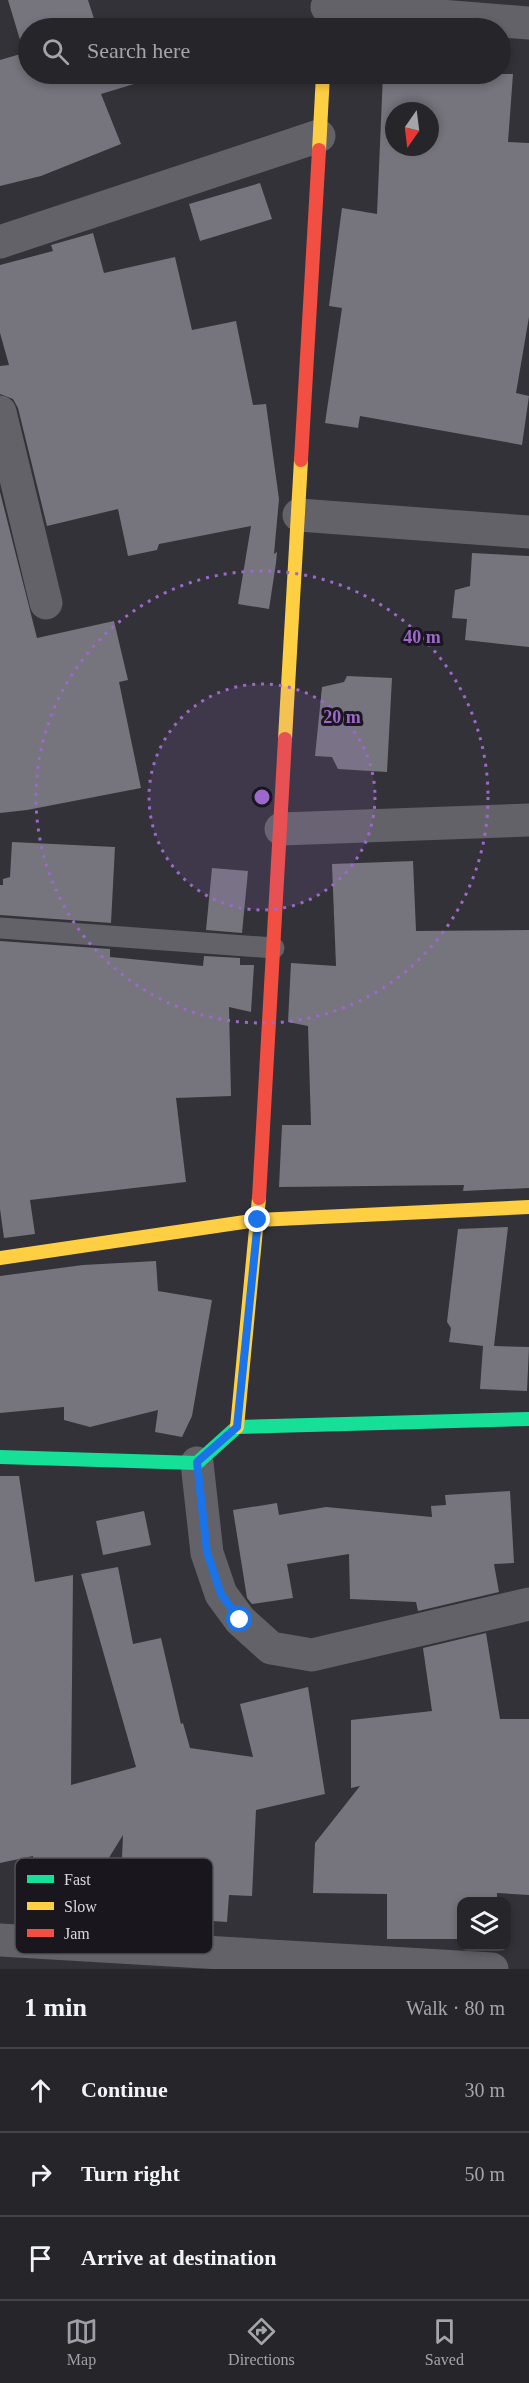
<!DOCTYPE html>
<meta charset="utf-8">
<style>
:root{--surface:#26262a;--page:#2e2e32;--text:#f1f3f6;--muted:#a4a5a8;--line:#424347;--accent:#9f9da5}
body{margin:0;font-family:Georgia,serif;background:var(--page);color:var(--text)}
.controls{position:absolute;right:18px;bottom:18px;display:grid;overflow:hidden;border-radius:12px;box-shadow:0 3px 9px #0003}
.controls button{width:54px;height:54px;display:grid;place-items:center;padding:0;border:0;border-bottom:2px solid var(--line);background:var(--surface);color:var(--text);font:30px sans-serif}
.compass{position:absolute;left:385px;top:102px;width:54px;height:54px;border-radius:50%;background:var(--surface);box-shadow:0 3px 9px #0003;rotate:194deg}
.stop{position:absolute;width:18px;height:18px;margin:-14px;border:4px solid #1a73e8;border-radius:50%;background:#fff}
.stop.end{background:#1a73e8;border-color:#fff;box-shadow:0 2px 6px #0008}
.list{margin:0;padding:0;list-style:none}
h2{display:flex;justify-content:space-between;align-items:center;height:78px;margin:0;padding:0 24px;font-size:26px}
h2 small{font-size:20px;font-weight:400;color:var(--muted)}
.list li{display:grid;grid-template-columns:39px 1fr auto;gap:18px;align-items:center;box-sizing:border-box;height:84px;padding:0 24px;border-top:2px solid var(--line)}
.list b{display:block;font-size:22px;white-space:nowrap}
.list em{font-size:20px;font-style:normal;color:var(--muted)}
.icon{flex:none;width:33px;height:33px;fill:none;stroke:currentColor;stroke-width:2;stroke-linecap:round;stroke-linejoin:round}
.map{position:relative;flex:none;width:529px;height:1969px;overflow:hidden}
.search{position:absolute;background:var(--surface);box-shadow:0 3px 9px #0003;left:18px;right:18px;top:18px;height:66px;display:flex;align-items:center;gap:15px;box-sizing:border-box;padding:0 21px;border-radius:33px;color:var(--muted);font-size:22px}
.sheet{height:330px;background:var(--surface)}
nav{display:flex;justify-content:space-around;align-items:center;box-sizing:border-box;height:84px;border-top:2px solid var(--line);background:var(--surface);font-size:16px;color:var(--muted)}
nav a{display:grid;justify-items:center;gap:3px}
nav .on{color:var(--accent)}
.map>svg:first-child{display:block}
</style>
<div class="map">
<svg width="529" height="1969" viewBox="0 0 529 1969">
<rect width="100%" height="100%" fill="#333238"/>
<g fill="#76747d" fill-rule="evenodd">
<polygon points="8,0 88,0 97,28 28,28 28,74 131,74 134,84 101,94 121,144 41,176 0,186 0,60 24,53"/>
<path d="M383,74H513L508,142L529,143V317L516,393L529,396L522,445L360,416L358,428L325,423L342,308L329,306L342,208L377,214ZM394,111H430V147H394Z"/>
<polygon points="260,183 272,219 200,241 189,204"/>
<polygon points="93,233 104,273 175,257 192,330 236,321 253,405 266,404 279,499 274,554 277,552 276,563 269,609 238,604 251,526 159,544 157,550 128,556 118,509 47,526 18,408 13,399 0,394 0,366 9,365 0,333 0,265 53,251 51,245"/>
<polygon points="0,492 37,638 114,621 128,680 119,682 141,788 27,810 0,813"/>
<polygon points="472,553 529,556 529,647 465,640 467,619 452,618 455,590 470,586"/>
<polygon points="347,676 392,678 387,772 338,769 332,757 315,756 322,687 344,682"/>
<polygon points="12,842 115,847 111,923 0,915 0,885 3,885 3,879 10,877"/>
<polygon points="413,861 416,931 529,930 529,1188 463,1191 464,1185 279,1187 282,1125 311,1125 308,1026 288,1022 291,963 336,966 332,864"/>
<polygon points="212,868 248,871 242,933 206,930"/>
<polygon points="0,941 110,949 110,957 203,966 204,956 240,958 240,965 254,965 251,1012 229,1007 231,1096 176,1098 186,1182 30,1200 35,1234 4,1238 0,1209"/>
<polygon points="508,1227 494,1346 529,1347 527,1391 480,1389 483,1346 449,1342 451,1328 447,1322 458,1229"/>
<polygon points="156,1261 158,1291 212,1300 192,1416 182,1437 155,1432 158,1410 90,1427 64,1420 64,1407 0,1413 0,1276 83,1265"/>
<polygon points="0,1476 19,1476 35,1582 73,1575 71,1785 136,1767 81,1574 118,1567 133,1644 161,1638 181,1724 183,1723 190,1748 253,1757 240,1704 308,1687 325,1794 256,1810 252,1896 229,1895 227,1922 197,1920 197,1930 119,1926 123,1835 70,1921 33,1921 33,1856 0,1863"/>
<polygon points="510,1491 514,1563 494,1564 499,1592 418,1611 416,1602 350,1599 349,1554 287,1564 293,1598 252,1604 247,1598 233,1510 277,1503 279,1515 326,1507 432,1517 431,1506 446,1505 445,1495"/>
<polygon points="144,1511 151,1545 103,1555 96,1521"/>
<polygon points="486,1633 500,1719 529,1719 529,1895 497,1893 497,1902 462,1902 462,1939 387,1939 387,1894 313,1893 315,1843 360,1786 351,1788 351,1720 432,1711 423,1648"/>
</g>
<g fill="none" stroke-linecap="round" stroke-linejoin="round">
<polyline stroke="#636268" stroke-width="21" points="0,928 274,948"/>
<g stroke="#636268" stroke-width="33">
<polyline points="327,7 529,23"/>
<polyline points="0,242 319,136"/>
<polyline points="0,412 46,603"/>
<polyline points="299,515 529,532"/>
<polyline points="281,829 529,820"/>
<polyline points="197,1463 207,1553 221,1594 240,1620 271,1648 312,1655 529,1604"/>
<polyline points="0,1940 492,1969"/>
</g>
<polyline stroke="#16e098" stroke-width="14" points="0,1457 197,1463 237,1427 529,1419"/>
<g stroke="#ffcf43" stroke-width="14">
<polyline points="319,150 323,74"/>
<polyline points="285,739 301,460"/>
<polyline points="0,1258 258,1220 529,1207"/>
<polyline points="237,1427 259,1198"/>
</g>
<g stroke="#f24e42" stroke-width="14">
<polyline points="301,460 319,150"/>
<polyline points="259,1198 285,739"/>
</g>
</g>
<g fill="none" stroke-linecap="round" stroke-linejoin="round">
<polyline stroke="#1a73e8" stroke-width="8" points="240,1620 221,1594 207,1552 197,1462 237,1427 258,1220"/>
</g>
<circle cx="262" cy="797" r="113" fill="#9c68cb" fill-opacity=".12"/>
<g fill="none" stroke="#9c68cb" stroke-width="3" stroke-dasharray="3 6">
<circle cx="262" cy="797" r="113"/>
<circle cx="262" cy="797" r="226"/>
</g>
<rect x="15" y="1858" width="198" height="96" rx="9" fill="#19171d" stroke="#535158" stroke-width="1.5"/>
<rect x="27" y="1875" width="27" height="8" fill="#16e098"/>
<rect x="27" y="1902" width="27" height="8" fill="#ffcf43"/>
<rect x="27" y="1929" width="27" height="8" fill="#f24e42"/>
<g font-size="16" fill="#d9d7e0">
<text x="64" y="1885">Fast</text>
<text x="64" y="1912">Slow</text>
<text x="64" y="1939">Jam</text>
</g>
<circle cx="262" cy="797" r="9" fill="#9c68cb" stroke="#19171d" stroke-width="3"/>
<g font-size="18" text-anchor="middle" font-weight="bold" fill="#9c68cb" stroke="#19171d" stroke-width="6" stroke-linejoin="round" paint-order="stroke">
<text x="422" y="643">40 m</text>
<text x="342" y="723">20 m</text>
</g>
</svg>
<div class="controls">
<button><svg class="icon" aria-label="layers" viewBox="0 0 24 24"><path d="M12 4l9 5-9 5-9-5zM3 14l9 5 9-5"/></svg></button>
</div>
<svg class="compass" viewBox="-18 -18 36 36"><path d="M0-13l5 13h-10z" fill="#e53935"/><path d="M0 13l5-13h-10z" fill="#a4a5a8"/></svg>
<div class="stop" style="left:240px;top:1620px"></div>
<div class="stop end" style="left:258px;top:1220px"></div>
<div class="search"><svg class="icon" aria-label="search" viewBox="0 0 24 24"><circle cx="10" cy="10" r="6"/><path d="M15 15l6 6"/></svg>Search here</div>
</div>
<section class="sheet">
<h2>1 min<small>Walk · 80 m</small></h2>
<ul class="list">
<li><svg class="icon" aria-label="ahead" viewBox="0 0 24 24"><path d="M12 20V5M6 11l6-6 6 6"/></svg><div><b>Continue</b></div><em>30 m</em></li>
<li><svg class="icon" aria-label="right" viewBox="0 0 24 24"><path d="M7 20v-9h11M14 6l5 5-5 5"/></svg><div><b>Turn right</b></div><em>50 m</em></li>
<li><svg class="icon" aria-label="arrive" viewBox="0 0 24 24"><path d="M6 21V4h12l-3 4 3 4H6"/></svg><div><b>Arrive at destination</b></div></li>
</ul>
</section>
<nav>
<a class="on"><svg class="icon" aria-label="map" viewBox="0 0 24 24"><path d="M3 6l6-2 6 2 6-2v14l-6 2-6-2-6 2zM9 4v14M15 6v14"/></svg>Map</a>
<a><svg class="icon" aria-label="directions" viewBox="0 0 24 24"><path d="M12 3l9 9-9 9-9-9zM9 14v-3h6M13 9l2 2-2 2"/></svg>Directions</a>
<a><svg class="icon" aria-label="saved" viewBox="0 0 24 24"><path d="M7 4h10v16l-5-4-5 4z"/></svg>Saved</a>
</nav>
